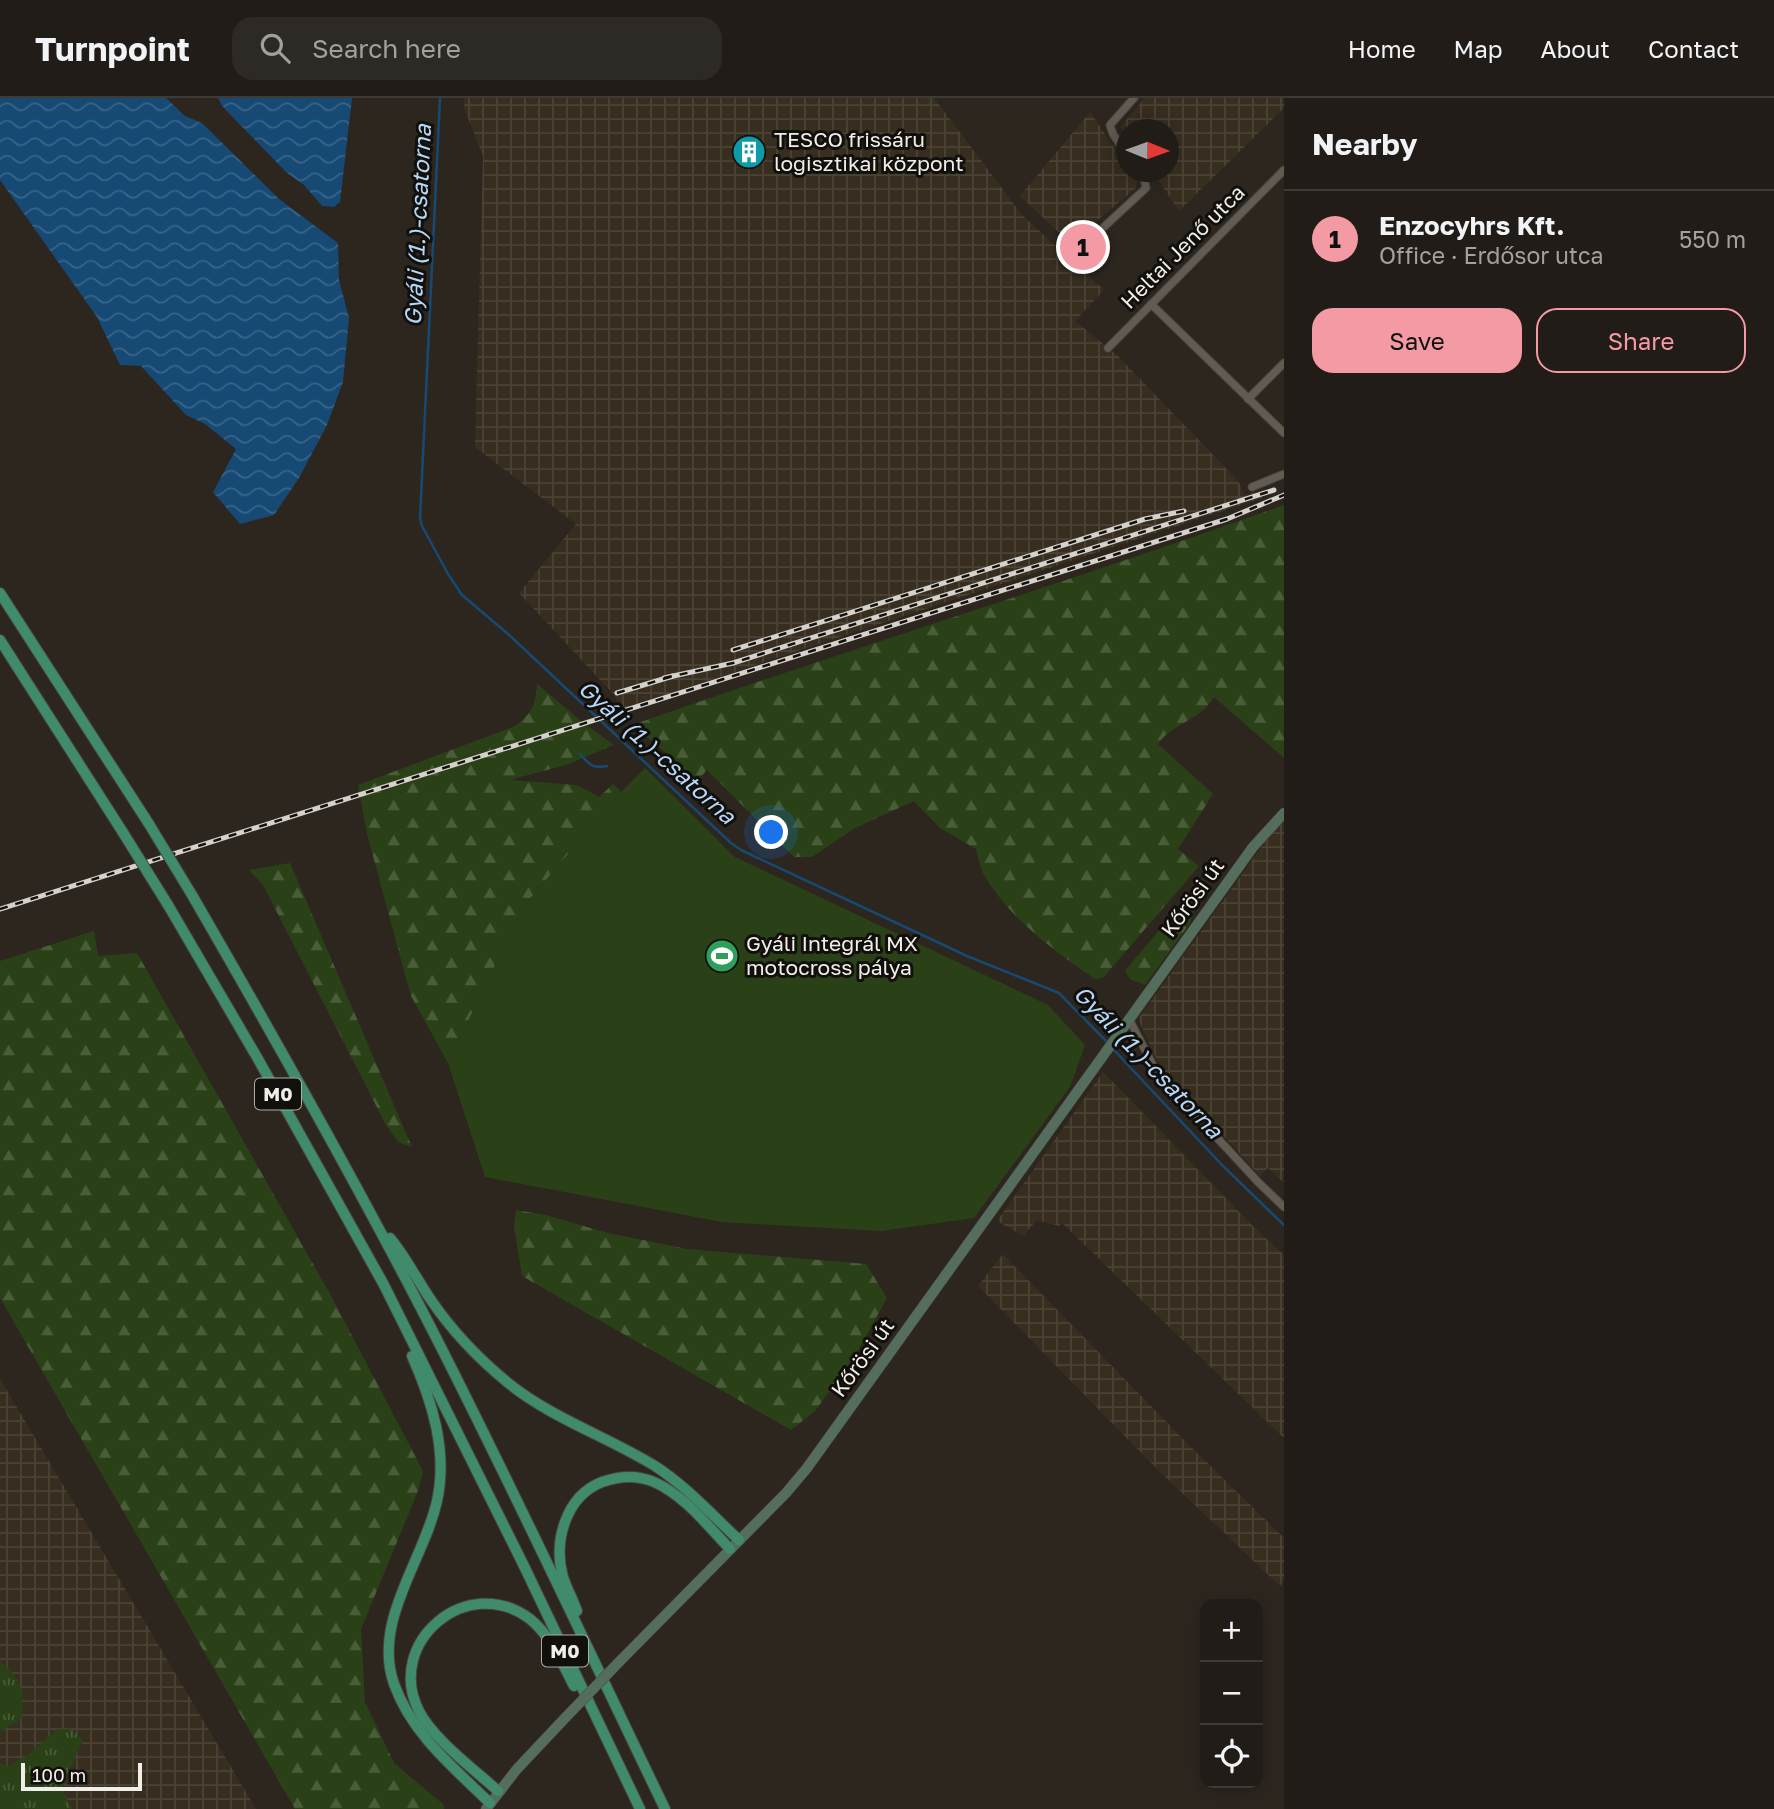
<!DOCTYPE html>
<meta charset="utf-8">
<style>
:root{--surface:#211c17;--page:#2d2924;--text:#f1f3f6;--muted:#a2a1a1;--line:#3e3a36;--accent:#f49aa4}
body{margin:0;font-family:"Golos Text",sans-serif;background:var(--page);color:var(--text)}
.controls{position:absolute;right:21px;bottom:21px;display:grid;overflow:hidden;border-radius:14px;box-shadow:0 4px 18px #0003}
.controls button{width:63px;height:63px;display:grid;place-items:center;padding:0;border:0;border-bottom:2px solid var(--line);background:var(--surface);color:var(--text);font:35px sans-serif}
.compass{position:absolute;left:1116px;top:21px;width:63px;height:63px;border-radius:50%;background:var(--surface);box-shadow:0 4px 18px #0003;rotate:91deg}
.scale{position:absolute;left:21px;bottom:18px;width:121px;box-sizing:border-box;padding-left:7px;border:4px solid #f1ede8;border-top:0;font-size:19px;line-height:24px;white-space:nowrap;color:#f1ede8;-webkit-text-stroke:5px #12100c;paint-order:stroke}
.you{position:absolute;left:772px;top:735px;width:24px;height:24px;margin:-18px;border:5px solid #fff;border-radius:50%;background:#1a73e8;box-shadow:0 0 0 10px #1a73e833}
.badge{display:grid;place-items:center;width:46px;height:46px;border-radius:50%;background:var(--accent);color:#111;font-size:23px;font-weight:700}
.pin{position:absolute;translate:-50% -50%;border:4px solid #fff;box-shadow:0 2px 7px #0006}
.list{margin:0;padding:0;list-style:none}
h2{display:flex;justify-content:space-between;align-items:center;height:91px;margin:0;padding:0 28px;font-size:30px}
h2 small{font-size:23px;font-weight:400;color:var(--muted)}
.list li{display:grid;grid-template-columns:46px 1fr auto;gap:21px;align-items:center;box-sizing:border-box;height:98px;padding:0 28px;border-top:2px solid var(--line)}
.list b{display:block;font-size:26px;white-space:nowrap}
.list p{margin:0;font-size:23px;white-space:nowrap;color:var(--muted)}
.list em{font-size:23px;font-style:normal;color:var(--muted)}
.actions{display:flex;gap:14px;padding:21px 28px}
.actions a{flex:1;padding:16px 0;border:2px solid var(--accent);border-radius:21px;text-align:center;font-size:24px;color:var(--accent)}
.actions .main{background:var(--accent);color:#111}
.icon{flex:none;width:38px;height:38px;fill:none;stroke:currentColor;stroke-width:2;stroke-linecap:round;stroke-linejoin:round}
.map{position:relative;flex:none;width:1284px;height:1711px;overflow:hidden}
header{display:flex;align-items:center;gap:42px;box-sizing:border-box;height:98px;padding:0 35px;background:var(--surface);border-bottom:2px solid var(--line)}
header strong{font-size:33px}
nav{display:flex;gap:38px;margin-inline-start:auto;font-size:24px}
.search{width:490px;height:63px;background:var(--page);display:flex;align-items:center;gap:18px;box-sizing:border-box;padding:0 24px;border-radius:21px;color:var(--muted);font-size:26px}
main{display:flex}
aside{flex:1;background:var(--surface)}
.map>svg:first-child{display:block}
</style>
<header>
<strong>Turnpoint</strong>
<div class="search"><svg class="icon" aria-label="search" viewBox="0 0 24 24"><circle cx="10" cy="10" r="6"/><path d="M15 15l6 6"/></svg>Search here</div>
<nav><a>Home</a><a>Map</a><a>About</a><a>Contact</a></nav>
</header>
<main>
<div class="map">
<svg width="1284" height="1711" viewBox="0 0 1284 1711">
<defs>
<pattern id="industrial-grid" width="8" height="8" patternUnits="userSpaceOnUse" patternTransform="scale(1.75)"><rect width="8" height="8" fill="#372e20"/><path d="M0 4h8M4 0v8" fill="none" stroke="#4b4236"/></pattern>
<pattern id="grass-tufts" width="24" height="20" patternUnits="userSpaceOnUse" patternTransform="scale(1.75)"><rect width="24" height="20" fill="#2a4117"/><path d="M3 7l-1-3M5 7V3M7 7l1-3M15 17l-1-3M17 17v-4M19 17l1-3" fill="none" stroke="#495d39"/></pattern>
<pattern id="forest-firs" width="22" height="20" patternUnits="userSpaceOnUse" patternTransform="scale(1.75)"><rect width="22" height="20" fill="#2a4117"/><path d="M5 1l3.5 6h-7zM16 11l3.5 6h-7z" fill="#495d39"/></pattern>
<pattern id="water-waves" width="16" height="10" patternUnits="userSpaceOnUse" patternTransform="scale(1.75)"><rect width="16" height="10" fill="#164974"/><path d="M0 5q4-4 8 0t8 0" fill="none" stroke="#386488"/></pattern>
</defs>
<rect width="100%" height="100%" fill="#2c261f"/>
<g fill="url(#industrial-grid)">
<polygon points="464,0 934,0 1022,117 1104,192 1075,223 1118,258 1239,384 1244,397 1260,393 1262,400 619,612 615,598 519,495 576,426 475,349 483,58 464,10"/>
<polygon points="1145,0 1284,0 1284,10 1179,113 1153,74 1168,74 1168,32 1126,32 1126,37 1120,29"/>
<polygon points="1090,14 1126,67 1126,74 1131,74 1137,81 1136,90 1075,141 1068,143 1020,98"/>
<polygon points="1284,724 1284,1085 1268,1070 1260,1078 1159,967 1138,921 1273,733"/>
<polygon points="1103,974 1257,1132 1284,1157 1284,1340 1062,1125 1059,1128 1037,1122 1023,1138 997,1123"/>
<polygon points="1003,1156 1182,1340 1284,1440 1284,1482 1280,1488 1157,1371 978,1188"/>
<polygon points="0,1281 256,1711 0,1711"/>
</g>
<g fill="url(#grass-tufts)">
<path d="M0,1563C21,1580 26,1594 21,1621L0,1634Z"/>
<polygon points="57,1631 73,1632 83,1643 67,1677 63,1692 72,1711 0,1711 0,1665 8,1668 28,1657"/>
</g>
<g fill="url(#forest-firs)">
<path d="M1284,407V660L1214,599C1200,623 1172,625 1158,646L1213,696L1178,751L1199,768L1103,880L1095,881C1053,852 1011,822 984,777C980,770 978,759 976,751L940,730L914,703L855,730L812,759H794L707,672L696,684L681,682L669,675L672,660L632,627C848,551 1068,485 1284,407Z"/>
<path d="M537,586L581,623L614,647L566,667L509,682L577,687L599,699L613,686L621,694L523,809L448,965L411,898L367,736L358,687L515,628C533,614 535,608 537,586Z"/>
<polygon points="290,765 412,1049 398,1044 386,1027 263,787 249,772"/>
<polygon points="1202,781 1212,793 1197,805 1190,825 1145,887 1130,881 1125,873"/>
<polygon points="94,833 98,858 137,855 330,1196 423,1373 418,1393 361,1531 365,1604 394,1665 444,1707 444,1711 295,1711 0,1200 0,863"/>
<polygon points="516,1112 546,1117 604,1134 687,1151 866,1166 887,1200 855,1258 815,1313 791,1332 522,1178 514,1127"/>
</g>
<polygon fill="#2a4117" points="645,670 735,759 1048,907 1085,947 1070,989 974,1120 881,1133 722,1124 485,1079 448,965 523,809 621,694"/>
<g fill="url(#water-waves)">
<polygon points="0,0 166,0 185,18 202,25 279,101 338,145 339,182 349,220 343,284 327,327 299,380 274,417 240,426 213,394 236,351 205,326 186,317 141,268 120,267 97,219 0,82"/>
<polygon points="218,0 352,0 340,104 334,109 322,108 304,87 286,74 223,9"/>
</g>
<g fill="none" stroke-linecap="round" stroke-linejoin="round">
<g stroke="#164974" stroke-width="2.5">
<polyline points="440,0 420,420 422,428 448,476 462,497 508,536 731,745 741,752 967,858 1059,895 1109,946"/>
<path d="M580,656C589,666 592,671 607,668"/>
<polyline points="1113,951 1222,1067 1284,1127"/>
</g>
<defs>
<g id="minor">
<polyline points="1126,56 1113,36 1110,27 1134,0"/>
<polyline points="1079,152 1146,90 1144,80 1139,74"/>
<polyline points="1151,206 1284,335"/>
<polyline points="1108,250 1284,72"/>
<polyline points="1248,301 1284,265"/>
<polyline points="1252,389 1284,376"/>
<polyline points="1129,921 1157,975 1259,1085 1284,1109"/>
</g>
<g id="secondary">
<polyline points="621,1562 786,1395 807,1370 1253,749 1284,715"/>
<polyline points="486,1711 517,1671 566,1619"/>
</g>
<g id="trunk">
<polyline points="0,495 149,726"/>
<polyline points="0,542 122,733"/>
<path d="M192,797C273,937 352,1077 426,1220C509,1381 586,1547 665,1711"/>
<polyline points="168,807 258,961 384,1187 524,1468 640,1711"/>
<path d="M390,1140C406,1159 417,1182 431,1202C452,1233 478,1260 507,1284C551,1320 606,1338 655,1368C686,1388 712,1417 739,1442"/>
<path d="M412,1258C432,1303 448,1353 437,1403C424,1462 372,1523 394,1586C412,1636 453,1669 490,1705"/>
<path d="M577,1513C573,1502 567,1491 563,1479C553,1443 566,1398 602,1384C619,1378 638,1377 654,1384C684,1397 708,1428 730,1451"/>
<path d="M498,1693C475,1672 433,1641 419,1613C384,1544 468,1474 530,1521C551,1538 562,1565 574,1588"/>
</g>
</defs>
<use href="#minor" stroke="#49443e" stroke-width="9"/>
<use href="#secondary" stroke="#49443e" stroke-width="11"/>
<use href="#trunk" stroke="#49443e" stroke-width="12"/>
<use href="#minor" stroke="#615b52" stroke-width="7"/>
<use href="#secondary" stroke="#546d5c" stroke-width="10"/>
<use href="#trunk" stroke="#408b6c" stroke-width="10"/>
<defs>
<g id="rail">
<polyline points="733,552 1145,421 1184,413"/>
<polyline points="664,580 733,565 1274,392"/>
<polyline points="617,595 673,578"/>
<polyline points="0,811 1227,421 1284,397"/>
</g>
</defs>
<use href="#rail" stroke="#d5d1cb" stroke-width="5"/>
<use href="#rail" stroke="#12100c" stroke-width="2.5" stroke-dasharray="8" stroke-linecap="butt"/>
<defs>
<polyline id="secondary-bridge" points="566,1619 621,1562"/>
<g id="trunk-bridge">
<polyline points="149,726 192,797"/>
<polyline points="122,733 168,807"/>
</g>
</defs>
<use href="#secondary-bridge" stroke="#49443e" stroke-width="11" stroke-linecap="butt"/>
<use href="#trunk-bridge" stroke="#49443e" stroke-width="12" stroke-linecap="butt"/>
<use href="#secondary-bridge" stroke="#546d5c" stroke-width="10"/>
<use href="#trunk-bridge" stroke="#408b6c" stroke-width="10"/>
</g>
<defs>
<symbol id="building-disc" viewBox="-11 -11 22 22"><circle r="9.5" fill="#0f9aa8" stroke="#12100c"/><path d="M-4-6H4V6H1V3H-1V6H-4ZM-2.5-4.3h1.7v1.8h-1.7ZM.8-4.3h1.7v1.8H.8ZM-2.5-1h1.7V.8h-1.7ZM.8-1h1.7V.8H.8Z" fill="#fff"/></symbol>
<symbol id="stadium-disc" viewBox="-11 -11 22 22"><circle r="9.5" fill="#2e9e5b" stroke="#12100c"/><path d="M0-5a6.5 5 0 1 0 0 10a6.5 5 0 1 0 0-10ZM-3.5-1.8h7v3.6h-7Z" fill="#fff"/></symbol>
</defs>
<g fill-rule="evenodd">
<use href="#building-disc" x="730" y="35" width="38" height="38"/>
<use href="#stadium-disc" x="703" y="839" width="38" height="38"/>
</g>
<g text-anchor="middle" stroke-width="6" stroke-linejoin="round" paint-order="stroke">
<g fill="#12100c" stroke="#aeaba6" stroke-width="2">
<rect x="255" y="980.5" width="46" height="31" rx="5"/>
<rect x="542" y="1537.5" width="46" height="31" rx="5"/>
</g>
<g font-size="19" font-weight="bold" fill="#f1ede8">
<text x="278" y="1003">M0</text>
<text x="565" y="1560">M0</text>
</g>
<g font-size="21" fill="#f1ede8" stroke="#12100c" text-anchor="start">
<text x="774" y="49">TESCO frissáru<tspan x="774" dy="24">logisztikai központ</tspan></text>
<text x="746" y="853">Gyáli Integrál MX<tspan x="746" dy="24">motocross pálya</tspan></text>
</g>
<g font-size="21" fill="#f1ede8" stroke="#12100c">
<text transform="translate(1183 149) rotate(-45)" y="7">Heltai Jenő utca</text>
<text transform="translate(1193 800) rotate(-54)" y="7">Kőrösi út</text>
<text transform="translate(863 1260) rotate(-54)" y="7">Kőrösi út</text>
</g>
<g font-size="23" font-style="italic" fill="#b6d7f7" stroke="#12100c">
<text transform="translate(418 127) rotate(-87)" y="8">Gyáli (1.)-csatorna</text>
<text transform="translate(657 654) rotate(42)" y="8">Gyáli (1.)-csatorna</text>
<text transform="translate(1148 964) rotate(46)" y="8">Gyáli (1.)-csatorna</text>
</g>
</g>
</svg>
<div class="controls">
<button>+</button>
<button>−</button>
<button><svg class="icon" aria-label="locate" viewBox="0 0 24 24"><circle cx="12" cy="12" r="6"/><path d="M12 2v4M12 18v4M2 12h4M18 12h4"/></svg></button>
</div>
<svg class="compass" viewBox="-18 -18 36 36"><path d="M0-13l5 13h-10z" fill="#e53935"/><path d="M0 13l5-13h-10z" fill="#a2a1a1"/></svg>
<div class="scale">100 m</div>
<div class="you"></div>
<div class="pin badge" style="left:1083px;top:149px">1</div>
</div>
<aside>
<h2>Nearby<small></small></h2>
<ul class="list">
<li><span class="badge">1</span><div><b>Enzocyhrs Kft.</b><p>Office · Erdősor utca</p></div><em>550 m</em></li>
</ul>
<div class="actions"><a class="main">Save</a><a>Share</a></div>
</aside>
</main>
